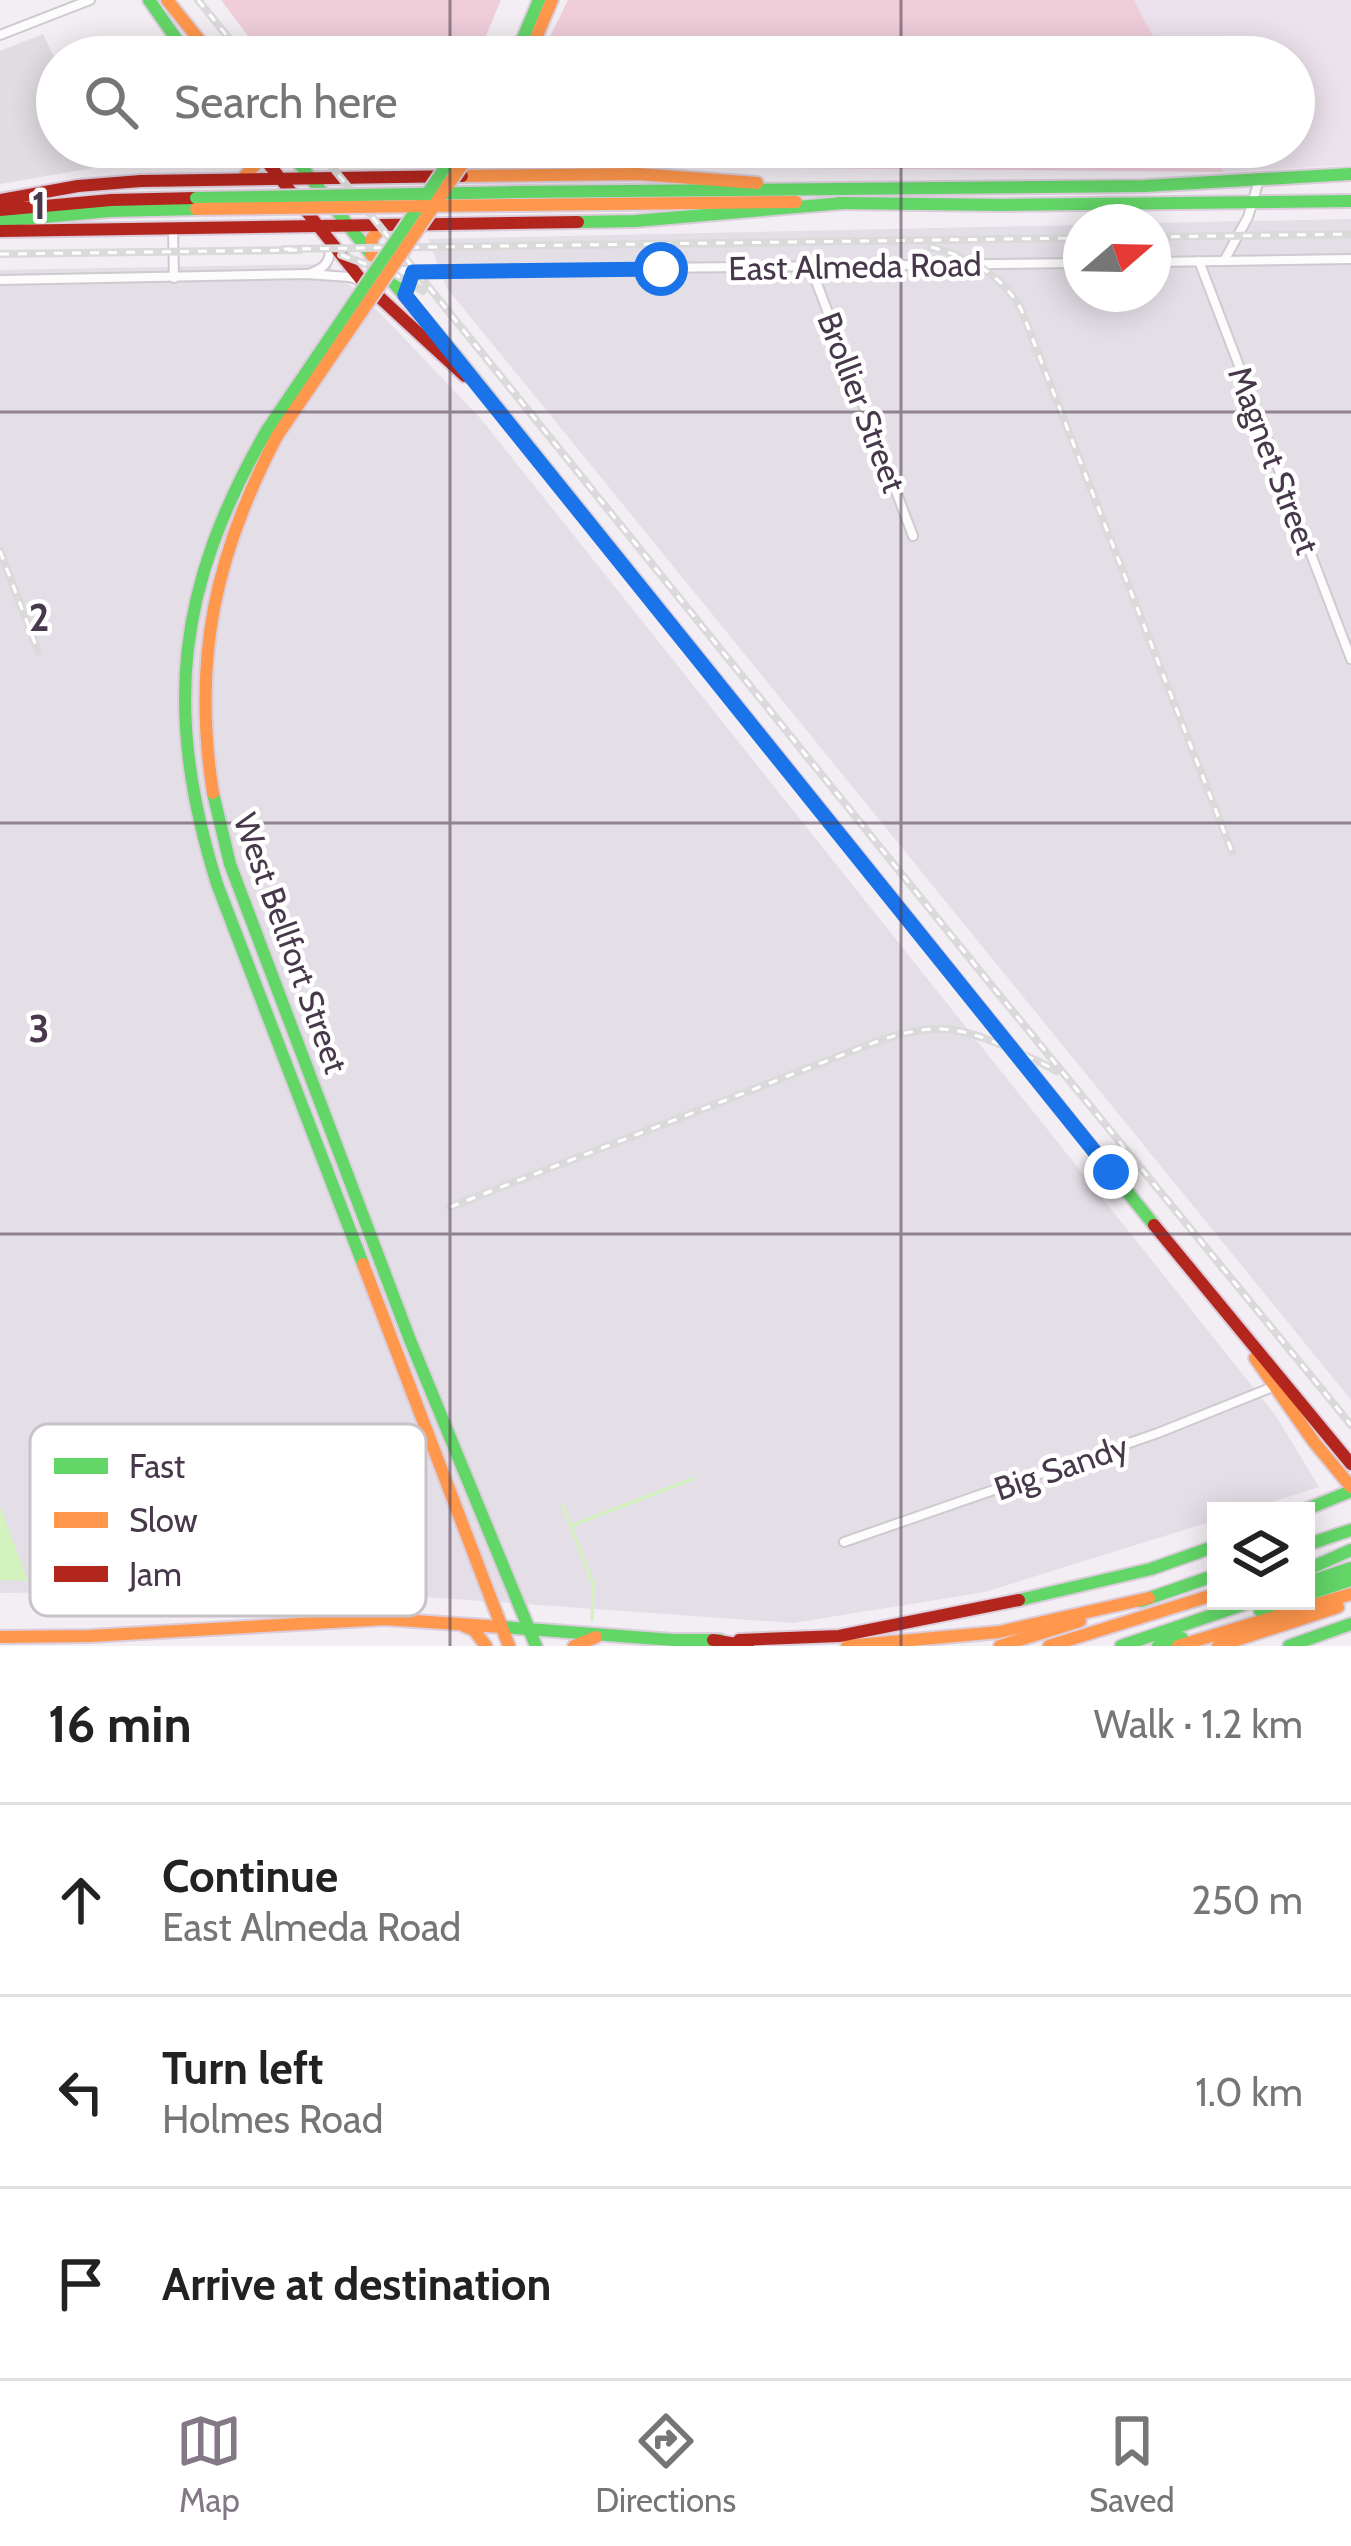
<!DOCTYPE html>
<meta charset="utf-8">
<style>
:root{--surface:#fff;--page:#f2f2f2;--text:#222;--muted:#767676;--line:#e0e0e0;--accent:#847886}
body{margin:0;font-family:Cabin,sans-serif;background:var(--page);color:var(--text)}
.controls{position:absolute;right:36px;bottom:36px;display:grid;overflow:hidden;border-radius:0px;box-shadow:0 6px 30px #0003}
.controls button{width:108px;height:108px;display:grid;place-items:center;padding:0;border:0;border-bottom:3px solid var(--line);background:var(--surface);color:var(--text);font:60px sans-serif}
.compass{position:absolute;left:1063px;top:204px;width:108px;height:108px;border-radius:50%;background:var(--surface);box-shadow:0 6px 30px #0003;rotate:70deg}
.stop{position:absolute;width:36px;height:36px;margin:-27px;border:9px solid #1a73e8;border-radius:50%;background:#fff}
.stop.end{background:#1a73e8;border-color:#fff;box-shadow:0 3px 12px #0008}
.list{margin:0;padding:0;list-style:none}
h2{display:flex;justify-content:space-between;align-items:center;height:156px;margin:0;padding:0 48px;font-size:51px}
h2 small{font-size:39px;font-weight:400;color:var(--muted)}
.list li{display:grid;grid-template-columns:78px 1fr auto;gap:36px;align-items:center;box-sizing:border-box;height:192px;padding:0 48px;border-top:3px solid var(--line)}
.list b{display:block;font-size:45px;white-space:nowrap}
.list p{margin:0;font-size:39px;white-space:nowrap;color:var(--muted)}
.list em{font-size:39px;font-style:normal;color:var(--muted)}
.icon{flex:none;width:66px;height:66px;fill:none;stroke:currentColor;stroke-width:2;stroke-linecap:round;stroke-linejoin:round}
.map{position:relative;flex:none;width:1351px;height:1646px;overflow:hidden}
.search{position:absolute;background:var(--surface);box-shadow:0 6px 30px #0003;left:36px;right:36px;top:36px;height:132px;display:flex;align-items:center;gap:30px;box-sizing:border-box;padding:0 42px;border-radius:66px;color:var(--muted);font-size:45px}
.sheet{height:732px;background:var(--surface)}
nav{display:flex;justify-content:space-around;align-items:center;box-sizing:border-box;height:168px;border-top:3px solid var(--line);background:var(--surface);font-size:33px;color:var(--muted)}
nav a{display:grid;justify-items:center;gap:6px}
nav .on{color:var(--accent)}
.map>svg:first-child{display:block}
</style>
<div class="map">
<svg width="1351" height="1646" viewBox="0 0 1351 1646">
<rect width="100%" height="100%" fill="#f3eef3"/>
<polygon fill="#ece2ed" points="1134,0 1351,0 1351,165 1224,172 1211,147 1294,147 1294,57 1164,57"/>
<g fill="#e4dee6">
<polygon points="1351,219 1351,1400 447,288 428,239 1081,225 1081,294 1153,294 1153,223"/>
<polygon points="327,264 383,316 481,419 1276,1416 1319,1487 1244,1511 1216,1511 1216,1520 985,1592 793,1623 413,1596 165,1591 0,1593 0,270"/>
</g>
<g fill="#efceda">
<polygon points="221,0 501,0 477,57 264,57"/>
<polygon points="568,0 1134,0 1164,57 540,57"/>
<polygon points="338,147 438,147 428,162 381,168"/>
<polygon points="490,147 1211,147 1224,172 479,165"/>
</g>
<polygon fill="#e2dde3" points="43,34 57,63 57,147 97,147 105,166 0,184 0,51"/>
<g fill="#d2f2be">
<polygon points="126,147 220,147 227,155 129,158"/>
<polygon points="0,1507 28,1581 0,1580"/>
</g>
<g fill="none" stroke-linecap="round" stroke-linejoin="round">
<g stroke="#d2f2be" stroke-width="3">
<polyline points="563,1506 593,1584 592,1620"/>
<polyline points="571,1526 692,1479"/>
</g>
<defs>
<g id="street">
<polyline points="0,35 90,0"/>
<polyline points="173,229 174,278"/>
<polyline points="1199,261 1351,659"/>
<polyline points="1224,261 1248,217 1259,180"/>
<polyline points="1153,262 1351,259"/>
<polyline points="811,268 913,536"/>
<polyline points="385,271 1081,263"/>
<path d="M311,273C326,268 331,260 330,244"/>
<polyline points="0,280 306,274 350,277 362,281"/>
<polyline points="844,1542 1158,1433 1275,1386"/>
</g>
<g id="fast">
<polyline points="149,0 189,57"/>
<polyline points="515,57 539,0"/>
<polyline points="286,147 371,254"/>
<polyline points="517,192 1145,186 1351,174"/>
<polyline points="839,203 1004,205 1351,201"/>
<polyline points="0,221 110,211 196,209"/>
<polyline points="578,222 635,221 844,203"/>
<polyline points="382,269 460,361 1154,1225"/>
<path d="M267,430C176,588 163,710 217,884L363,1264"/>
<polyline points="213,793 230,864 410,1340 536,1646"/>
<polyline points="1302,1511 1351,1491"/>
<polyline points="1306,1545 1351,1530"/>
<polyline points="1306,1570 1351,1550"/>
<polyline points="1306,1583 1351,1568"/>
<polyline points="1306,1595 1351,1580"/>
<polyline points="1019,1600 1151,1569 1216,1546"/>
<polyline points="1141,1601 1216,1575"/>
<polyline points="1260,1611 1289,1601"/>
<polyline points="502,1627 673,1640 720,1640"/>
<polyline points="1121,1646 1254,1601"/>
<polyline points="1158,1646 1182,1638"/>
<polyline points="1289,1646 1351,1624"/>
</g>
<g id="slow">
<polyline points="167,0 213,57"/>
<polyline points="528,57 552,0"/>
<polyline points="462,176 638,174 757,183"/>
<polyline points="242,179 255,165 255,147"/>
<polyline points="517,205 796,202"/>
<polyline points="372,256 372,238 384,225"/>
<path d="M213,793C192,659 215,555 277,436"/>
<polyline points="363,1264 509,1646"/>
<polyline points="1255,1358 1314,1442 1351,1487"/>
<polyline points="464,1626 474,1630 486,1646"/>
<polyline points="0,1637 90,1636 385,1619 502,1627"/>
<polyline points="574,1646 596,1637"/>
<polyline points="847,1646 999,1632 1149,1598"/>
<polyline points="1000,1646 1080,1621"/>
<polyline points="1049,1646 1216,1594"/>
<polyline points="1178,1646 1351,1594"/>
<polyline points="1218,1646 1338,1607"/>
</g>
<g id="jam">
<polyline points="255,147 363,282 465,376"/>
<polyline points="0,200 78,186 141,181 462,176"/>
<polyline points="0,210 111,200 196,198"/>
<polyline points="0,231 578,222"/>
<polyline points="1154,1225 1351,1464"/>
<polyline points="713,1640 748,1646"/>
<polyline points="739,1640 839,1636 1019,1600"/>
</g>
</defs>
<use href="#street" stroke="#cfcad0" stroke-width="12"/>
<use href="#fast" stroke="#dbcddc" stroke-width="16"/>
<use href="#slow" stroke="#dbcddc" stroke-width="16"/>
<use href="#jam" stroke="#dbcddc" stroke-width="16"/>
<use href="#street" stroke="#fdfcfd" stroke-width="8"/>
<use href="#fast" stroke="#63d668" stroke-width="12"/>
<use href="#slow" stroke="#ff974d" stroke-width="12"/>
<use href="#jam" stroke="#b3261e" stroke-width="12"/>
<defs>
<g id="rail">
<polyline points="198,0 244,57"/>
<polyline points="316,147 979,970 1351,1425"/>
<polyline points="1153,237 1351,234"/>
<path d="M931,247C969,257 1001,274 1021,309L1232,852"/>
<polyline points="284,249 1081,238"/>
<polyline points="0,254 300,250"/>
<polyline points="341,255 396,275 423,291"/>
<polyline points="0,551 38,651"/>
<path d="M450,1207L878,1041C934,1022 958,1026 1011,1049C1026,1056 1042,1062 1056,1071"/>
</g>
</defs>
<use href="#rail" stroke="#dbdadb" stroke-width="8"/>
<use href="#rail" stroke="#fff" stroke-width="3" stroke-dasharray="9" stroke-linecap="butt"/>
<defs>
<g id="fast-bridge">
<polyline points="196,198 517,192"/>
<polyline points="267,430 459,147"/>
</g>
<g id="slow-bridge">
<polyline points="196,209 517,205"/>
<polyline points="277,436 474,147"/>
</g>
</defs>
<use href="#fast-bridge" stroke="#dbcddc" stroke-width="16" stroke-linecap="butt"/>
<use href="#slow-bridge" stroke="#dbcddc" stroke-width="16" stroke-linecap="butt"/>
<use href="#fast-bridge" stroke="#63d668" stroke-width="12"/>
<use href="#slow-bridge" stroke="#ff974d" stroke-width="12"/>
</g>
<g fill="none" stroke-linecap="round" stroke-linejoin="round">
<polyline stroke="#1a73e8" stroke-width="15" points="661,269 413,272 405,295 1111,1172"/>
</g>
<path fill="none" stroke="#48384b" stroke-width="3" stroke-opacity="0.55" d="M450,0V57M901,0V57M450,147V1646M901,147V1646M0,412H1351M0,823H1351M0,1234H1351"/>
<g text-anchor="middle" stroke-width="9" stroke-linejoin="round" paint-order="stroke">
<g font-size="33" fill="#48384b" stroke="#fff">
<text transform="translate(855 266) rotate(-1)" y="12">East Almeda Road</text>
<text transform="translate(862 402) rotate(69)" y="12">Brollier Street</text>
<text transform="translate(1274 460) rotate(69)" y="12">Magnet Street</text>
<text transform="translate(291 943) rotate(70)" y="12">West Bellfort Street</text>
<text transform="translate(1061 1467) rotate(-19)" y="12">Big Sandy</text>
</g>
</g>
<rect x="30" y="1424" width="396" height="192" rx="18" fill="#fff" stroke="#c8c3c9" stroke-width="3"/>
<rect x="54" y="1458" width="54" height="16" fill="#63d668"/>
<rect x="54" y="1512" width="54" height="16" fill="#ff974d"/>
<rect x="54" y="1566" width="54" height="16" fill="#b3261e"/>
<g font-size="33" fill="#48384b">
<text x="129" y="1478">Fast</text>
<text x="129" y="1532">Slow</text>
<text x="129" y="1586">Jam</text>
</g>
<g font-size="39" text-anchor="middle" font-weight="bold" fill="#48384b" stroke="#fff" stroke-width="9" stroke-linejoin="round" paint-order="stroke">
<text x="39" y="219">1</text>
<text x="39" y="631">2</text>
<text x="39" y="1042">3</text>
</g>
</svg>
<div class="controls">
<button><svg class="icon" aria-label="layers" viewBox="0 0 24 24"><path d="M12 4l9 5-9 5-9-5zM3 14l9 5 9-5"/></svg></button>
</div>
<svg class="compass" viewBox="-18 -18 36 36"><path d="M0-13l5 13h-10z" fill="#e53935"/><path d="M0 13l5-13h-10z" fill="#767676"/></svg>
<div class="stop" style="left:661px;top:269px"></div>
<div class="stop end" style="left:1111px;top:1172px"></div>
<div class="search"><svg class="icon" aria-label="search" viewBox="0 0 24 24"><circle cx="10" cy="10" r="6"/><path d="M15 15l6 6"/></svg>Search here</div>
</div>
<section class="sheet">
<h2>16 min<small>Walk · 1.2 km</small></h2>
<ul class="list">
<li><svg class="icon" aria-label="ahead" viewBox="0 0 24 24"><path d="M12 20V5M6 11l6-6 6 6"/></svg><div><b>Continue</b><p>East Almeda Road</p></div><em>250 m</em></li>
<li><svg class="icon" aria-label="left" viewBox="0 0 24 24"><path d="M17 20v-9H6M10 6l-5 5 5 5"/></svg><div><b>Turn left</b><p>Holmes Road</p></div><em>1.0 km</em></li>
<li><svg class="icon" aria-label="arrive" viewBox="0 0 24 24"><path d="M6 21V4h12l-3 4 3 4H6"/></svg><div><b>Arrive at destination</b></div></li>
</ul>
</section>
<nav>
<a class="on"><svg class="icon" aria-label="map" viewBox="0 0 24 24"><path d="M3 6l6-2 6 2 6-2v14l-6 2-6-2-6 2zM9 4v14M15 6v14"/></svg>Map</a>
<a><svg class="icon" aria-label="directions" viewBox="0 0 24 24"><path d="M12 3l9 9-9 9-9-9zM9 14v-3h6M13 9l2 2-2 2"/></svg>Directions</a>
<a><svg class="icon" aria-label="saved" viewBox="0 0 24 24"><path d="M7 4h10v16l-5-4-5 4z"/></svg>Saved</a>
</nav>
